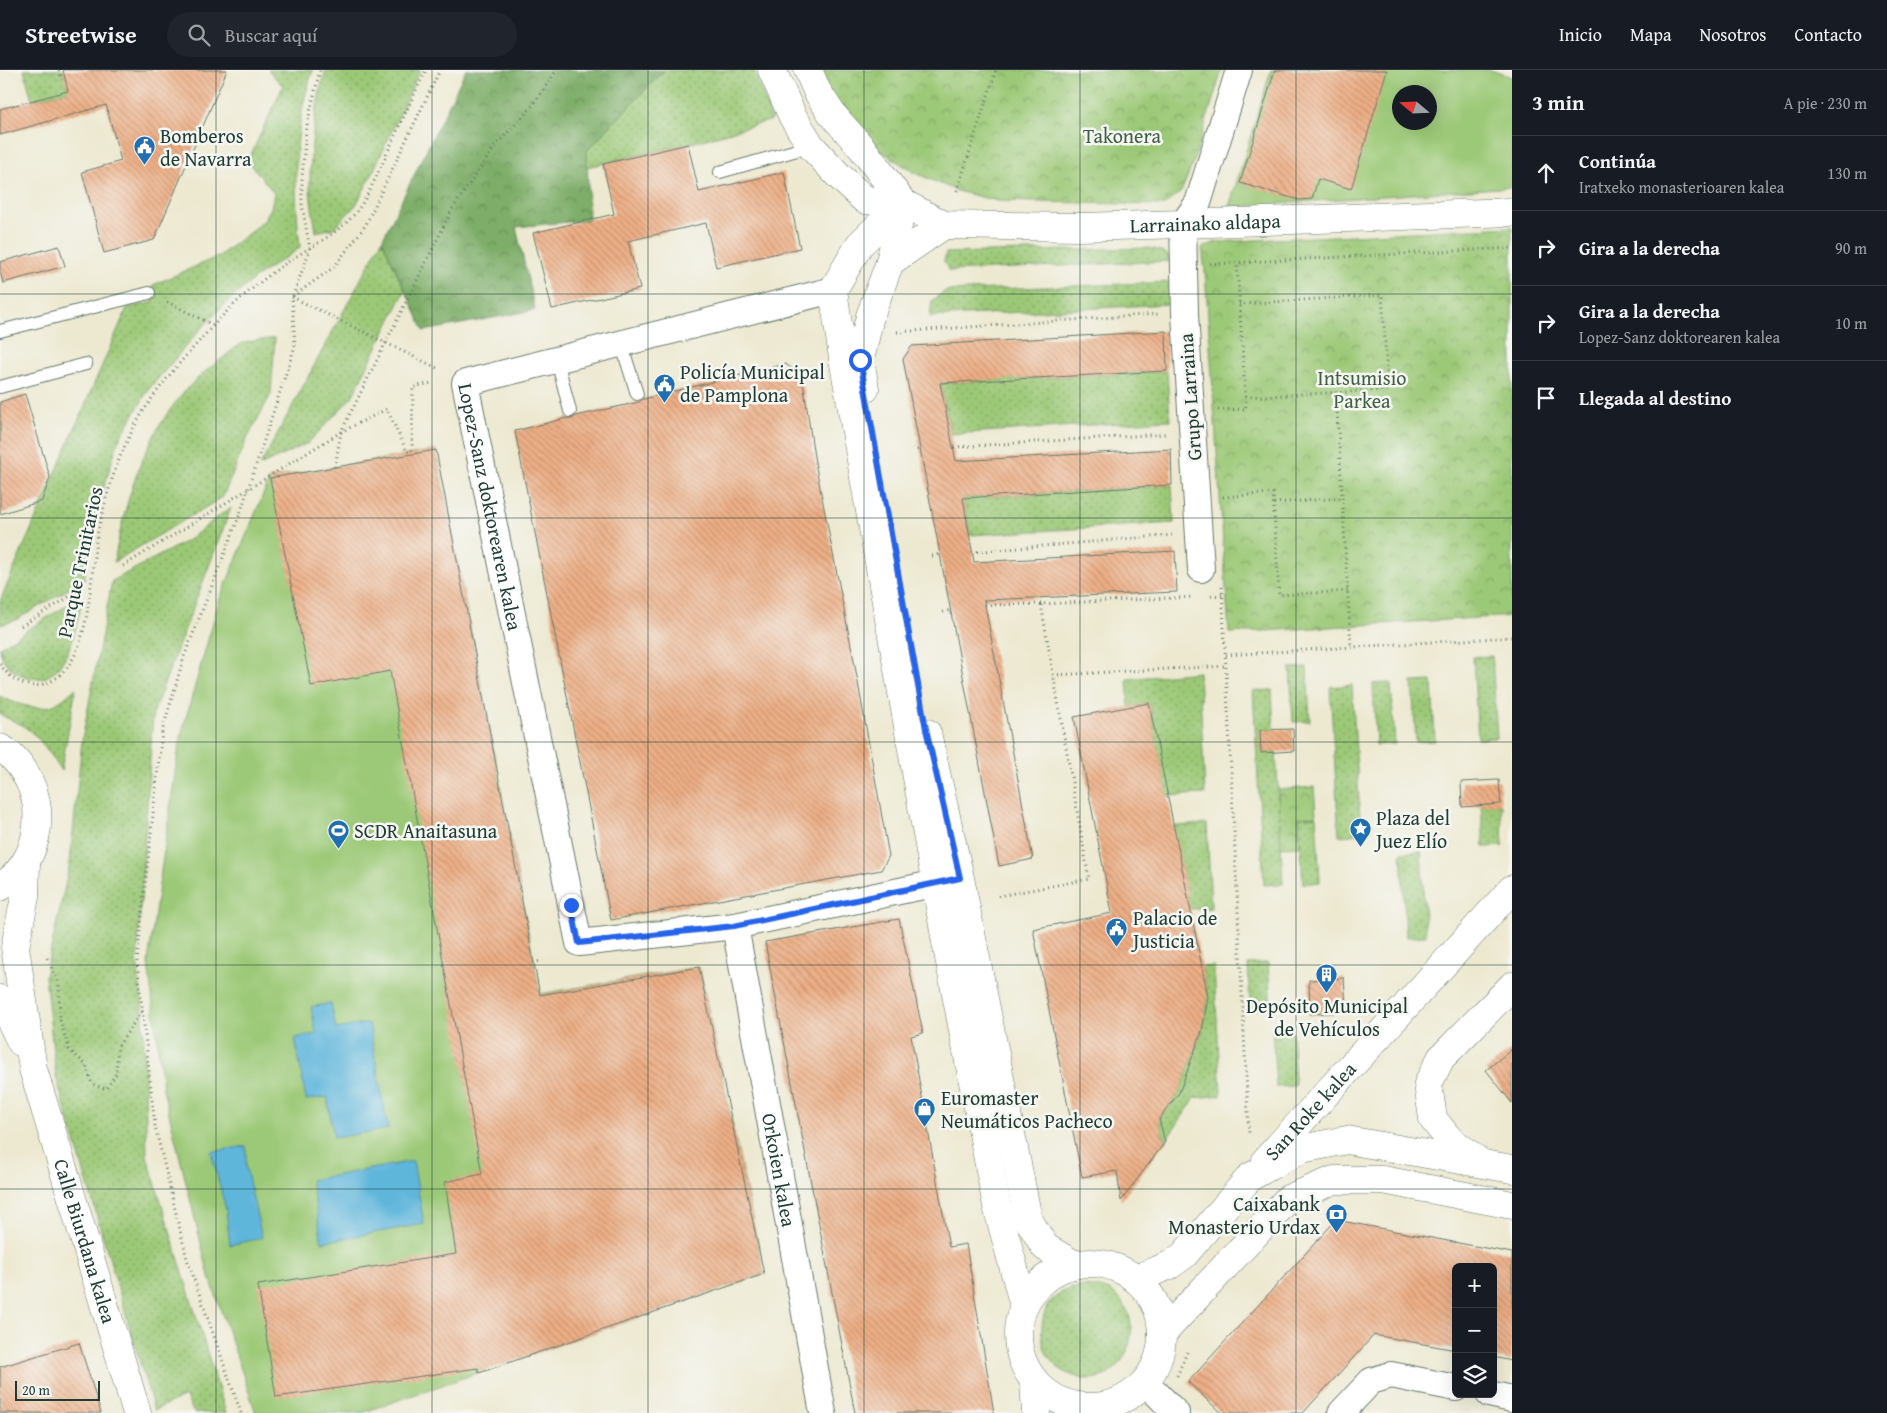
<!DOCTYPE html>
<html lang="es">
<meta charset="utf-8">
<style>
:root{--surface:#171b24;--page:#20242c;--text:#f1f3f6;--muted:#9ea1a6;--line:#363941}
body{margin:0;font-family:"Gentium Book Plus",serif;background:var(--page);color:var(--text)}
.controls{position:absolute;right:15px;bottom:15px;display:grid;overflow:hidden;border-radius:8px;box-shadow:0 5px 20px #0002}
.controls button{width:45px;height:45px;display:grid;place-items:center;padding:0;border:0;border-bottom:1px solid var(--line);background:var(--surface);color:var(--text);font:25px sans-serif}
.compass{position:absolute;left:1392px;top:15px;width:45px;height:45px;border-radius:50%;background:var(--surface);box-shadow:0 5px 20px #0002;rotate:289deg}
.scale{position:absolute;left:15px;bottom:12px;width:85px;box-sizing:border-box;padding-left:5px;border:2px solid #1f3d34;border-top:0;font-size:14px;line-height:18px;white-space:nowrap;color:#1f3d34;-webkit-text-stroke:4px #f6f6f2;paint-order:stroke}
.stop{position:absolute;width:15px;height:15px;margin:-11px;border:4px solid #2563eb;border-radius:50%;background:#fff}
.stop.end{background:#2563eb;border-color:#fff;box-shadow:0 1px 5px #0008}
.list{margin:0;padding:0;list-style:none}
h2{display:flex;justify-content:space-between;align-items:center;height:65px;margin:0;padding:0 20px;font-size:21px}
h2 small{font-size:16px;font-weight:400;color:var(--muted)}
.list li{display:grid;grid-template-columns:32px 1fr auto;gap:15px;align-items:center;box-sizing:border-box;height:75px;padding:0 20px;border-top:1px solid var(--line)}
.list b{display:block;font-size:19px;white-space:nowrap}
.list p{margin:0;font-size:16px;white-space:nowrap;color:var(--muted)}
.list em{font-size:16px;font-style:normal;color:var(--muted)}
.icon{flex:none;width:28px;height:28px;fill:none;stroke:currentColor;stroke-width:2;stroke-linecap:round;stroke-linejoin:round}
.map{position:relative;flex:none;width:1512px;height:1343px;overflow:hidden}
header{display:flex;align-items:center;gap:30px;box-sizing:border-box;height:70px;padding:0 25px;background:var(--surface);border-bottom:1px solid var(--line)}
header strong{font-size:24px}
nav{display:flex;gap:28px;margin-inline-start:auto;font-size:18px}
.search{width:350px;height:45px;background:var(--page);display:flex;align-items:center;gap:12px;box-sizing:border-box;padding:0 18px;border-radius:28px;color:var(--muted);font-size:19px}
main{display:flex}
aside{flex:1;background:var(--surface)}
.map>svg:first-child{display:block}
</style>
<header>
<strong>Streetwise</strong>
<div class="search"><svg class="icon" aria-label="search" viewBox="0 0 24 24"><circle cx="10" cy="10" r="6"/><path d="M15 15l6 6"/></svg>Buscar aquí</div>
<nav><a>Inicio</a><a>Mapa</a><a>Nosotros</a><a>Contacto</a></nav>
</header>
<main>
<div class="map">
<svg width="1512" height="1343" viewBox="0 0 1512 1343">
<defs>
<pattern id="grass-dots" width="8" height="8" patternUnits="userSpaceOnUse" patternTransform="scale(1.25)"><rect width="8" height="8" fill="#9cc977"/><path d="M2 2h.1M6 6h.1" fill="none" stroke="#7fa462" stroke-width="1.8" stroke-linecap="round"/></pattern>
<pattern id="forest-crowns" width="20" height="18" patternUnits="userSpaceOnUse" patternTransform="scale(1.25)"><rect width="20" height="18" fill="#7dad68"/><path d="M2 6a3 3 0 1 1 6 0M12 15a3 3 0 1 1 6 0" fill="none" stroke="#668e56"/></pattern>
<pattern id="park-crowns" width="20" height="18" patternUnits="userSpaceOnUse" patternTransform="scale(1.25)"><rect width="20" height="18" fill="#9cc977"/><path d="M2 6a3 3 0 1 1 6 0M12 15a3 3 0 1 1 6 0" fill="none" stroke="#7fa462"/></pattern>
<pattern id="building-back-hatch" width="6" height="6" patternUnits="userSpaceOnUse" patternTransform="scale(1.25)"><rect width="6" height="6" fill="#eeaf86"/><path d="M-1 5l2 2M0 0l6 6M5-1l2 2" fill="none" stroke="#c0906e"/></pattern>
</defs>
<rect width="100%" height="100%" fill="#f6f6f2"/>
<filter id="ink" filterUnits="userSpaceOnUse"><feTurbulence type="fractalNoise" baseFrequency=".02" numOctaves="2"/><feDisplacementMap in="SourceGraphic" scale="10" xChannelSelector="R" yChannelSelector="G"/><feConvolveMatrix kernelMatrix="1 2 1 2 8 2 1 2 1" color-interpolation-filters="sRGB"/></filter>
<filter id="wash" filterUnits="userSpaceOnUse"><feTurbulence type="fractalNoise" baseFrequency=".0096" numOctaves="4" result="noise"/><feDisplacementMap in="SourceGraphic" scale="20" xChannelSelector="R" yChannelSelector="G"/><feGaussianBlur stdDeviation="1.12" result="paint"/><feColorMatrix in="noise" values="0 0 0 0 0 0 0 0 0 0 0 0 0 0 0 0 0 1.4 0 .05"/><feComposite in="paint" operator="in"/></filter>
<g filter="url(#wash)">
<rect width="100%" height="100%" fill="#ede9d1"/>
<g fill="url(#grass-dots)" stroke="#5e8356">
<polygon points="24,0 63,0 68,21 32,30"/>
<path d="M268,0H313C292,61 294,115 300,178L256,207L223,236L198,262L149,319L118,371L97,440L84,510L16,550L0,555V531L127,238L153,232V215L219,186L263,152L271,138L274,123L248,91L283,16Z"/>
<path d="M326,0H420L371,106L356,135L334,158L316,162C314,147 310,131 310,115C310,82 315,30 326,0Z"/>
<polygon points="664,0 754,0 772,50 688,74 587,97 587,81"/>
<polygon points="382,170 405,221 352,327 308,373 260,396"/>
<path d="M1149,178C1159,180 1168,182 1172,191L949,201L944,191L946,183Z"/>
<polygon points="1175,212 1175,221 1170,234 930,247 932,231 945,221"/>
<path d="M275,268L271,324L247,369L223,427L114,492C128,416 151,341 216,293C225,287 235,276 244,273C254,270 265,270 275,268Z"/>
<polygon points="1167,301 1170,350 951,364 940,313"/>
<polygon points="1172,415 1174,453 970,465 963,428"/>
<polygon points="231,438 153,643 137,891 143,940 147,1086 226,1343 194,1343 185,1326 154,1340 56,1007 45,906 70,793 82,670 112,511 190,469 220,445"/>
<path d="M82,526C77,559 64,631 16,602C7,597 0,587 0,577Z"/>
<polygon points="1492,586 1497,668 1478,669 1473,587"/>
<polygon points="1307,597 1310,651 1293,652 1290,598"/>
<polygon points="1199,602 1205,724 1167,726 1149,633 1129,637 1127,609"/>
<polygon points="1432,611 1435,671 1416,672 1412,612"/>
<polygon points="1391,613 1395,674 1376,675 1373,614"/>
<polygon points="1352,615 1361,764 1339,766 1330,617"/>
<path d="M76,618L61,701C51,684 39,666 22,655C15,651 7,649 0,644V626C14,634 42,643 57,633C64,629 70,623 76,618Z"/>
<polygon points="1272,620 1274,660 1260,661 1261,682 1276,682 1283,814 1264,815 1253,621"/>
<polygon points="1501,734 1503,776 1484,777 1481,735"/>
<polygon points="1316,746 1320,812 1303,814 1299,747"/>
<polygon points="1207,754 1211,838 1190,839 1173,756"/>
<polygon points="1421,781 1426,866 1406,867 1401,783"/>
<polygon points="1268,893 1271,939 1250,940 1248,894"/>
<polygon points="1214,896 1221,1025 1195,1028 1165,1072 1159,1049 1179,1023 1202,961 1208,927 1202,897"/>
<polygon points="1292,955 1295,1016 1276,1017 1272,957"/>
<path d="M1084,1216C1091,1217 1101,1217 1107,1220C1132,1231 1137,1263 1125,1285C1120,1295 1112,1304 1101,1307C1084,1313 1059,1303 1050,1289C1039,1274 1040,1250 1048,1234C1051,1230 1058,1225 1062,1222C1068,1218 1078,1218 1084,1216Z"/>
</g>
<polygon fill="url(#forest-crowns)" stroke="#4e754e" points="466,0 664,0 587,81 589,150 516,157 535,240 424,261 382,170"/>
<g fill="url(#park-crowns)" stroke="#5e8356">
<polygon points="809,0 1222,0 1194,91 1181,122 1164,135 997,131 957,121 913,102 865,70"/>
<polygon points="1512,157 1512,546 1229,563 1205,201 1202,178 1216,172"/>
<polygon points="1314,717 1316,746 1299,747 1300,776 1281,777 1278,720"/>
</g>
<g fill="#9cc977" stroke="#5e8356" fill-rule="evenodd">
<path d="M1271,0H1491L1512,7V117L1229,137ZM1400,22H1430V52H1400Z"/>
<polygon points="436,380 540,924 699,897 764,1204 361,1343 256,1343 208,1202 163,1019 148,892 180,669 219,531 270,408"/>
</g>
<g fill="#5eb6db" stroke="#3e7a88">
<polygon points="331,933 336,959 369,953 388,1059 334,1068 327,1027 306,1030 295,968 316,964 311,937"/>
<polygon points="246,1076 246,1098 262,1168 230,1175 226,1140 211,1082"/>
<polygon points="413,1091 424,1154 322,1172 311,1110"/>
</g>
<g id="blocks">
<g fill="url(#building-back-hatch)">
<polygon points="63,0 227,0 154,170 104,183 82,102 121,91 106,35 0,65 0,39 68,21"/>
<polygon points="1275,0 1387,0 1351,119 1318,109 1312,129 1299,130 1240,113"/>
<polygon points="688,74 699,122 784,102 800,178 716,197 706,153 628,171 640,219 552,239 533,163 614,144 603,94"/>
<polygon points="59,176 65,196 3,213 0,202 0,192"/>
<polygon points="1166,261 1167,301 940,313 956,391 1171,379 1172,415 963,428 974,492 1175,481 1177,522 984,530 1033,789 999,796 903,289 912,276"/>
<polygon points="785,294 800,303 804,318 814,387 855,596 889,786 881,800 611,850 515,361 567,348 572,349 576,346 639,332 643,329"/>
<polygon points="25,324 50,407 42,431 0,444 0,332"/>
<polygon points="436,380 540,925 699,897 764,1204 479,1303 478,1298 276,1327 258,1215 456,1184 445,1112 482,1104 390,601 311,616 270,408"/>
<polygon points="1149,633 1208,927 1202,961 1179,1023 1159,1049 1165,1072 1121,1131 1117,1101 1082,1107 1033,859 1112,843 1074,647"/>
<polygon points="1293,659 1294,681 1261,683 1260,660"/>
<polygon points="1499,710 1501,734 1462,737 1461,712"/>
<polygon points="899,849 923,963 911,966 949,1177 966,1174 994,1343 855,1343 765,872"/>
<polygon points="1344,908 1346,936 1334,937 1334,943 1310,944 1309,910"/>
<polygon points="1512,979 1512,1033 1486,1000"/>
<polygon points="1336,1150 1512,1183 1512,1291 1493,1287 1493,1197 1456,1197 1456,1280 1374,1265 1303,1343 1221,1343 1188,1312"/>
<polygon points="79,1273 101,1343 0,1343 0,1297"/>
</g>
</g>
</g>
<g filter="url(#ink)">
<use href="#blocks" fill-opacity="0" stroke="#67796b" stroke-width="1"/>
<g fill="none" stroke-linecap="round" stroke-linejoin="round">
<defs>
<g id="service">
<polyline points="720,102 811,76"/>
<polyline points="0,261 149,223"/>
<polyline points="621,273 637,324"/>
<polyline points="557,290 570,341"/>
<polyline points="0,317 86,294"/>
</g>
<g id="minor">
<path id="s1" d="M833,220L465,313L579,873L735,856L956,809"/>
<polyline points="1201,499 1185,244 1183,154 1198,133 1239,0"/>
<path id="s2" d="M735,856L823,1343"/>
<polyline points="1145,1312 1176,1343"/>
<polyline points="1489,1324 1512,1329"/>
<polyline points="1341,1343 1371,1311 1391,1305 1456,1318"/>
</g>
<g id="tertiary">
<path id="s3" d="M772,0L793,47L811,76L838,105L865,130L903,133L944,155L1080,157L1183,154L1512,142"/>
<polyline points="808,0 817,21 832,44 862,78 903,133"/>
<polyline points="903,133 860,174 833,220 843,288 946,872 997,1136 1024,1236"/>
<polyline points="890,192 944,155"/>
<polyline points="865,319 860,290 870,246 890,192 903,133"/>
<polyline points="927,663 960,808 1028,1149 1045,1177 1075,1195"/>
<path d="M0,678C12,684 22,696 28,709C47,745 37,795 0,817"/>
<path id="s4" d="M26,792L25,827L15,877L33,999L137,1343"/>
<polyline points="0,929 21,972"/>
<path id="s5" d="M1266,1090L1512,819"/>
<polyline points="1478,1091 1449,1069 1433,1049 1428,1014 1441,988 1512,916"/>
<circle cx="1090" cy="1265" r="72"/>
<polyline points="1136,1209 1170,1195 1184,1185 1250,1107 1301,1079 1347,1070 1512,1099"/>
<polyline points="1162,1264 1288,1129 1334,1110 1383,1110 1512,1135"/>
<polyline points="1034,1311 1036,1343"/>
</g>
</defs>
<use href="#service" stroke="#67796b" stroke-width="14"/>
<use href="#minor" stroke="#67796b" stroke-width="28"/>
<use href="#tertiary" stroke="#67796b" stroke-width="29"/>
<g stroke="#67796b" stroke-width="3" stroke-dasharray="1 4" stroke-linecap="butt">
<polyline points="59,0 62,10"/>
<polyline points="957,121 996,0"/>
<polyline points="1210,194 1512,178"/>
<polyline points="293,226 310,179 302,135 302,108 306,59 320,0"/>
<polyline points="167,232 213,255"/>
<polyline points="1239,234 1382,225 1388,320 1246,327"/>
<polyline points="897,262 1159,244"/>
<polyline points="1336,323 1351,577"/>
<polyline points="1218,340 1246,339 1237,193"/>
<polyline points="954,377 1165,364"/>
<polyline points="912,379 920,380"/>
<polyline points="335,397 341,362 387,339 407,382 412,381 413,317 432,313"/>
<polyline points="1223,427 1273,423 1279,525 1348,521"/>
<polyline points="1274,433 1342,428"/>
<polyline points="972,482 1172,465"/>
<polyline points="932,486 940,484"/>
<polyline points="123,496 341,362 453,138 496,75 530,39 557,0"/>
<polyline points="1222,517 1249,1065"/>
<polyline points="1211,526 1223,525"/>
<polyline points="985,535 1041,534"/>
<polyline points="943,542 950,540"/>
<polyline points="21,556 69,527"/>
<polyline points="1226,585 1512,567"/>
<path d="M0,594C8,607 24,618 40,615C95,603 88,504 98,461C105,430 114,398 128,369C142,339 163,312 185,287C205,265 224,242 247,223C259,213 272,203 285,194C307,178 333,167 351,148C367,131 375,108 385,88C398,58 412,29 426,0"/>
<polyline points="1053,605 1226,596"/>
<polyline points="998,826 1089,809 1041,534 1194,527"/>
<polyline points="47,888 59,913 60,950 69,979 86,995 92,1014 106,1019 116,1004 118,976 142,941"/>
<polyline points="533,892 543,891"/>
<polyline points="1177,1306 1188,1280"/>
<polyline points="241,1343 187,1189 155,1056 137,891 162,662 184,587 240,444 295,276 292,227 334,197 365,156 440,0"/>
</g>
<use href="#service" stroke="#fff" stroke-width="12"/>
<use href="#minor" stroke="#fff" stroke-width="26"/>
<use href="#tertiary" stroke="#fff" stroke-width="28"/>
<polyline stroke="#67796b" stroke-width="3" stroke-dasharray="1 4" stroke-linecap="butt" points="292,227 437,298"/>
</g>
</g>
<g fill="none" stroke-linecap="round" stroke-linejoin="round" filter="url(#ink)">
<polyline stroke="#2563eb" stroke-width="6" points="571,835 579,873 734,856 960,808 926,659 860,290"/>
</g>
<path fill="none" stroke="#1f3d34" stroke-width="1" stroke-opacity="0.55" d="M216,0V1343M432,0V1343M648,0V1343M864,0V1343M1080,0V1343M1296,0V1343M0,224H1512M0,448H1512M0,672H1512M0,895H1512M0,1119H1512"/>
<defs>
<symbol id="civic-pin" viewBox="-11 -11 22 30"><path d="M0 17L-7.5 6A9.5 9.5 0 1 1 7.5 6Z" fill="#1f6fb2" stroke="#f6f6f2"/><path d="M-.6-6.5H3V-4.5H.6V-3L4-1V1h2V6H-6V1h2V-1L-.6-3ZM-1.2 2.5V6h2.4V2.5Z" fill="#fff"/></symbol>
<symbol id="sight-pin" viewBox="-11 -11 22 30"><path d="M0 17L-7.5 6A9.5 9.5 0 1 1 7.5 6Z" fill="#1f6fb2" stroke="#f6f6f2"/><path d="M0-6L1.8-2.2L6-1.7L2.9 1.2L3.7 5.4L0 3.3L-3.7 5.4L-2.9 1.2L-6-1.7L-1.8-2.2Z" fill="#fff"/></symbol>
<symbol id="stadium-pin" viewBox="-11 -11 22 30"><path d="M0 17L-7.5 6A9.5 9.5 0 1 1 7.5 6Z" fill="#1f6fb2" stroke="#f6f6f2"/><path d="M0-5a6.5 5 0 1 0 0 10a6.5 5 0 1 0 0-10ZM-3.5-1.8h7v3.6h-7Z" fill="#fff"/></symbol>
<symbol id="building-pin" viewBox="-11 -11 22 30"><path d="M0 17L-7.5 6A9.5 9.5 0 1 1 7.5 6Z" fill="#1f6fb2" stroke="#f6f6f2"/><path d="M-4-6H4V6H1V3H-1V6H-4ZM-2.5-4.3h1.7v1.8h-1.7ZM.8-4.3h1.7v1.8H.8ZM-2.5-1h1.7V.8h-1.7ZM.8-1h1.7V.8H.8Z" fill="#fff"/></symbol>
<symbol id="shop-pin" viewBox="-11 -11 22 30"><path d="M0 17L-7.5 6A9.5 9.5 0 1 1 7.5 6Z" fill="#1f6fb2" stroke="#f6f6f2"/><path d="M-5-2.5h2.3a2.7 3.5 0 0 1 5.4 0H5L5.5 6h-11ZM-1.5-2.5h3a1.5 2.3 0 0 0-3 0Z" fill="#fff"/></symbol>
<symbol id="bank-pin" viewBox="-11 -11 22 30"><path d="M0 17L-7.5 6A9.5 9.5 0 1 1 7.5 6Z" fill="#1f6fb2" stroke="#f6f6f2"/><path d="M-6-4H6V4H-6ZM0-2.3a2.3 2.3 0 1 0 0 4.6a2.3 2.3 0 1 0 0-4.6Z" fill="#fff"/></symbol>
</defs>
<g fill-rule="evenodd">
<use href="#civic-pin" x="132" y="64" width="25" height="34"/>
<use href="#civic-pin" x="652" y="302" width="25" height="34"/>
<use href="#sight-pin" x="1348" y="746" width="25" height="34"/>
<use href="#stadium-pin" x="326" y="748" width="25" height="34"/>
<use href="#civic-pin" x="1104" y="846" width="25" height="34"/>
<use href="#building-pin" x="1314" y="892" width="25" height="34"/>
<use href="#shop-pin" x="912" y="1026" width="25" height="34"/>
<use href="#bank-pin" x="1324" y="1132" width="25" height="34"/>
</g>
<g text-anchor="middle" stroke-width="5" stroke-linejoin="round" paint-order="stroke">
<g font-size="20" fill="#1f3d34" stroke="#f6f6f2" text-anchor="start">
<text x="160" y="73">Bomberos<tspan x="160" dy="23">de Navarra</tspan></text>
<text x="680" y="309">Policía Municipal<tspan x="680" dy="23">de Pamplona</tspan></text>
<text x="1376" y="755">Plaza del<tspan x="1376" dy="23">Juez Elío</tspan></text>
<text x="354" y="768">SCDR Anaitasuna</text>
<text x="1133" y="855">Palacio de<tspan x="1133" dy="23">Justicia</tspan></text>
<text x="1327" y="943" text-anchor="middle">Depósito Municipal<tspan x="1327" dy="23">de Vehículos</tspan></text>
<text x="941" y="1035">Euromaster<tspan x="941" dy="23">Neumáticos Pacheco</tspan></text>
<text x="1320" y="1141" text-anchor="end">Caixabank<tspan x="1320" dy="23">Monasterio Urdax</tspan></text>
</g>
<g font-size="20" fill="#3e6045" stroke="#f6f6f2">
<text x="1122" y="73">Takonera</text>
<text x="1362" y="315">Intsumisio<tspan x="1362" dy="23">Parkea</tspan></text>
</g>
<g font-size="20" fill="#1f3d34" stroke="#f6f6f2">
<text dy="7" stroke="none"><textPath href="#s3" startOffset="508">Larrainako aldapa</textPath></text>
<text transform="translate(1190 327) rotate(-94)" y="7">Grupo Larraina</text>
<text dy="7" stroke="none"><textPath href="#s1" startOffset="506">Lopez-Sanz doktorearen kalea</textPath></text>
<text transform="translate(80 492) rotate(-78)" y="7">Parque Trinitarios</text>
<text dy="7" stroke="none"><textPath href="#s5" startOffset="66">San Roke kalea</textPath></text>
<text dy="7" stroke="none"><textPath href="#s2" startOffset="248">Orkoien kalea</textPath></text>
<text dy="7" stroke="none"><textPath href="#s4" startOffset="389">Calle Biurdana kalea</textPath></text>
</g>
</g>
</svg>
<div class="controls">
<button>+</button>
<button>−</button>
<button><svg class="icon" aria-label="layers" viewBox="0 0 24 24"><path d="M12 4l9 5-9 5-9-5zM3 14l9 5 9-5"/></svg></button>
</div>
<svg class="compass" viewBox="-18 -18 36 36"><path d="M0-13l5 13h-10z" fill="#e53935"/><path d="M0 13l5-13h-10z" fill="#9ea1a6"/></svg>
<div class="scale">20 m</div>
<div class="stop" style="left:860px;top:290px"></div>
<div class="stop end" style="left:571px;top:835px"></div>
</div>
<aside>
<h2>3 min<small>A pie · 230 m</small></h2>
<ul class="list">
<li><svg class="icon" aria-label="ahead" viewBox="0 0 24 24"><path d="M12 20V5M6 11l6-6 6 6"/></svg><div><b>Continúa</b><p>Iratxeko monasterioaren kalea</p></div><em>130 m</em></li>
<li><svg class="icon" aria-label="right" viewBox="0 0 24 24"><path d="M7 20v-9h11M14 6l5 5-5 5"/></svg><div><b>Gira a la derecha</b></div><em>90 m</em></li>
<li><svg class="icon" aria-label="right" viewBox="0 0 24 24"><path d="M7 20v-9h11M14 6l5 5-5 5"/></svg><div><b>Gira a la derecha</b><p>Lopez-Sanz doktorearen kalea</p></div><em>10 m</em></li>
<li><svg class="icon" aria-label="arrive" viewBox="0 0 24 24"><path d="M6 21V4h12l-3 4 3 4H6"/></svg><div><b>Llegada al destino</b></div></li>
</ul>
</aside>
</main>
